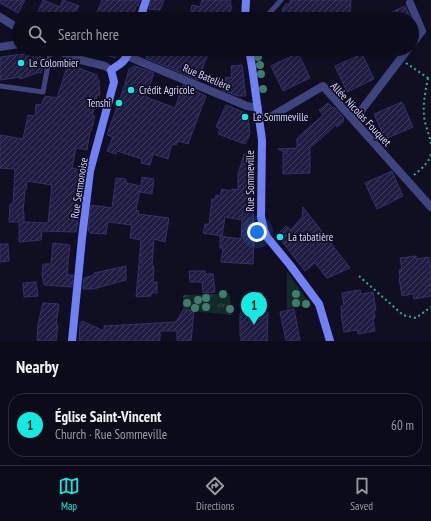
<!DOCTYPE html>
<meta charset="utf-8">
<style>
:root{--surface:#0c0b1a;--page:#151423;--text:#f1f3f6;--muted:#9a9ba2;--line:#2c2b39;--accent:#11ebe1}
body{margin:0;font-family:"PT Sans Narrow",sans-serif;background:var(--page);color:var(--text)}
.you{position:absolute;left:257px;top:232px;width:14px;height:14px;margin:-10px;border:3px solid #fff;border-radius:50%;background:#1a73e8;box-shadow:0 0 0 6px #1a73e833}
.badge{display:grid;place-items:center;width:26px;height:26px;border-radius:50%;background:var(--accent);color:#111;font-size:13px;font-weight:700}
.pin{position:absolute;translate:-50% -33px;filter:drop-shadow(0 1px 2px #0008)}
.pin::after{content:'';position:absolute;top:21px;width:14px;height:12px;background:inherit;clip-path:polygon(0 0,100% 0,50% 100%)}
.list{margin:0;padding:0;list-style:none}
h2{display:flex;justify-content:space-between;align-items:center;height:52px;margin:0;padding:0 16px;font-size:17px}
h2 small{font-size:13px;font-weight:400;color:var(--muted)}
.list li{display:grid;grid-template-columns:26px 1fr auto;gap:12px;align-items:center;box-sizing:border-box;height:64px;margin:0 8px 8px;padding:0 8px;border:1px solid var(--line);border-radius:16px}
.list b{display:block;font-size:15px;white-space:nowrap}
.list p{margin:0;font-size:13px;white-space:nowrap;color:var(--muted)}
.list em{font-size:13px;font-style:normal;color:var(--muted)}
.icon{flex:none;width:22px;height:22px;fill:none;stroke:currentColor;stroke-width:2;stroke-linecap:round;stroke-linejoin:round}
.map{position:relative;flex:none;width:431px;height:341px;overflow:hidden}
.search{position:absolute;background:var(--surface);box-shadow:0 2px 6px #0003;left:12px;right:12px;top:12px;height:44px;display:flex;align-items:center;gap:10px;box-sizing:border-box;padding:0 14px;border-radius:22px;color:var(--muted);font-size:15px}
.sheet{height:124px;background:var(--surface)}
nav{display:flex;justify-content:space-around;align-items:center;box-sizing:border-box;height:56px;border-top:1px solid var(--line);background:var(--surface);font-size:11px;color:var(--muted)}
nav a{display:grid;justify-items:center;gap:2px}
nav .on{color:var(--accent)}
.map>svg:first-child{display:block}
</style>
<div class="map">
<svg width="431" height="341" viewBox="0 0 431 341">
<defs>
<pattern id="park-tufts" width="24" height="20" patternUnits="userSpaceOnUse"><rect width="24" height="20" fill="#132b27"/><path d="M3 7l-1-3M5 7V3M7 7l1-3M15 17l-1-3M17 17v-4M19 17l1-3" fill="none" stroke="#344947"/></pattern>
<pattern id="building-hatch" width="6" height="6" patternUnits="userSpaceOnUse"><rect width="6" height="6" fill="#1f1d41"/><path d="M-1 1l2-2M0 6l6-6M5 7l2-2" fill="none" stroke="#3f3d5d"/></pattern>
</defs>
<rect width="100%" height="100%" fill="#100f22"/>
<polygon fill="#132b27" points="287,272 311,305 287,309"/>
<polygon fill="url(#park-tufts)" points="222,293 229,293 232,310 231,315 183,310 183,295 215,294"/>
<g fill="url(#building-hatch)" stroke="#34306c" fill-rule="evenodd">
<polygon points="0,0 25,0 18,13 0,3"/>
<polygon points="43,0 60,7 63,0 79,6 71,19 35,19"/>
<polygon points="102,0 140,0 138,6 137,5 131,19 94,19"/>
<polygon points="151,0 164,0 160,10 149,9"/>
<polygon points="202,0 231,0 230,6 232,6 228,19 189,19 192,5 200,7"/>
<polygon points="290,0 351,0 350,19 282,15 283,7 285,7 285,4 290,4"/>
<polygon points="405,6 411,19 377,19"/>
<polygon points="92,49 120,49 115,58 92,50"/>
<polygon points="150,49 186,49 194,53 195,49 210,49 198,80 146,58"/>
<polygon points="40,52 42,72 37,73 20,79 20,77 0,80 0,57"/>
<polygon points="298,53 310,78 283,91 271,66"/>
<polygon points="362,54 374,79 347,92 335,66"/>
<path d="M68,64L97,75V79L99,80L100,95H97L92,116H95L91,131H90L87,150L76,148L72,168L84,171L79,203L81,204L76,232L42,231L41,240L19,242V222H9L10,204H13L15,169L0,168V135L23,139L28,115L35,116L36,104L41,105L45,96L57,98ZM27,181L52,185L48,223L24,222V213H23L25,190H26Z"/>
<polygon points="242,65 246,96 238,96 222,90 226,77 232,78 231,73 232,73 231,66"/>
<polygon points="135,66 154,73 146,97 175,108 183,85 206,96 188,144 178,141 176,145 172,144 168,159 153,154 150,165 141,163 142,159 117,151 116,154 107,151 113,137 107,135 125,84 129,69"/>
<polygon points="402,102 413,127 385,139 374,114"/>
<polygon points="328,103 333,108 334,107 344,118 343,119 344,121 337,127 336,125 310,148 310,173 283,174 283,153 287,153 278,149 297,148 297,138 323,115 319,110"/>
<polygon points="226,105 246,113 248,117 250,134 245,144 218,134 220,129 216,127"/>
<polygon points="244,154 254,154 254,210 252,240 254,240 253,264 221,262 223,248 220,248 220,236 241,239 242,220 225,217 222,236 203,233 205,224 209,224 212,199 215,199 216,195 220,196 222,189 232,191 232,189 238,190 238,174"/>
<polygon points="392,171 403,196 377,209 365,183"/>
<polygon points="142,177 154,179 152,194 140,192 140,189 136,210 139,211 138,214 169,218 165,242 154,239 152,266 154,266 153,282 157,282 157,293 151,293 151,296 136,297 139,263 142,262 139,261 141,240 130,238 132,225 108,222 106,234 90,233 88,230 91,205 112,208 116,178 126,179 126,183 141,186"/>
<polygon points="303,207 350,268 327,278 315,263 305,271 277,235 286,226 291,230 302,217"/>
<polygon points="53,243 70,245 67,275 73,275 72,287 44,285 42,275 43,264 51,264"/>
<polygon points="0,244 8,244 9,261 0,262"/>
<polygon points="416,256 416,259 429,257 431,269 431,296 414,299 413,294 402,296 399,278 400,277 399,270 402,269 400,258"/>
<polygon points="126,266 126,280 93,289 83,289 84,278 94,275 94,273"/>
<polygon points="189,271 205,271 205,274 213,274 215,292 203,293 202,282 190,282"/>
<polygon points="36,282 38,296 24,297 23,283"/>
<polygon points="360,290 361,294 373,292 376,310 374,310 375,318 373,319 375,331 358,334 357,330 344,332 341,314 342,314 341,306 344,305 342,293"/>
<polygon points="43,303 59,304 56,325 58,325 56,341 37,341 38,324"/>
<polygon points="294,309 300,340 300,341 286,341 280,312"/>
<polygon points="183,310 194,311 191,341 177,341 177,331 160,331 160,341 79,341 80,323 81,323 82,321 104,331 104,326 176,322"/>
<polygon points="250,310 261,310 261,311 267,311 266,312 268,312 268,314 267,341 241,341 241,335 240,335 240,313 242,313 242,311"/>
</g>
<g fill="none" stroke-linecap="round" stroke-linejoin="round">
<g stroke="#37ac94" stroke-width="2" stroke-dasharray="2 3" stroke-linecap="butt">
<polyline points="406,63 428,78 431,79"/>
<path d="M428,78C425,93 422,108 425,122C427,130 430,137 431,144"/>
<path d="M414,175C421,169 430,162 431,153"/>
<polyline points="359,276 403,315 416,318 431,307"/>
<polyline points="254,302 255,311"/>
<polyline points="254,307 244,307 244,302 267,302"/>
</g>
<g stroke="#3e447d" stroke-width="5">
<polyline points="245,16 267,16 273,19"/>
<polyline points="267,16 281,0"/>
<polyline points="0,86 43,92 51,49"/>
</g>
<g stroke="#3e447d" stroke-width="8">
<polyline points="410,3 422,31 412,44"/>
<polyline points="0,17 19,29"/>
<polyline points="0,47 19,44"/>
<polyline points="55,49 77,59 105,66 111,70"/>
<polyline points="127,56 247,106 258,108"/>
<polyline points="259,119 272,116 323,86 431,207"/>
<polyline points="354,120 408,49"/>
</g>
<g stroke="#7181f5" stroke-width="8">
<polyline points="140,19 146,0"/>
<polyline points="245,19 246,0"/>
<polyline points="249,49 252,67 262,140 261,217 264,230 267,237 290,265 319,304 330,341"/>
<path d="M72,341L82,238L90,171L114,82L111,70C122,63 125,62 130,49"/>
</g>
</g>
<g fill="#3e7d6d">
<circle cx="258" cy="57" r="4"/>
<circle cx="260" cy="65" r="4"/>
<circle cx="261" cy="74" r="4"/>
<circle cx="263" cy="89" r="4"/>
<circle cx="223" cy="294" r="4"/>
<circle cx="296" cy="294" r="4"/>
<circle cx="259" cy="296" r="4"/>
<circle cx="206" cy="298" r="4"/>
<circle cx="198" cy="300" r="4"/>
<circle cx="187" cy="303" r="4"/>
<circle cx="296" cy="303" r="4"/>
<circle cx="250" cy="304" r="4"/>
<circle cx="306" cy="304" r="4"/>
<circle cx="206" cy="307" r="4"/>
<circle cx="195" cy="308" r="4"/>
<circle cx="230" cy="309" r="4"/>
</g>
<g fill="#11ebe1" stroke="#100f22" stroke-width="1.5">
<circle cx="21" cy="63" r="4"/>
<circle cx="131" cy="90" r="4"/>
<circle cx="119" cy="103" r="4"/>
<circle cx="245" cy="117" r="4"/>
<circle cx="280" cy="237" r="4"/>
</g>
<g text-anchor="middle" stroke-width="3.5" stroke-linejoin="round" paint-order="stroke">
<g font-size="11" fill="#d3d4fc" stroke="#100f22" text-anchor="start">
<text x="29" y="67">Le Colombier</text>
<text x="139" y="94">Crédit Agricole</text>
<text x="111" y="107" text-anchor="end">Tenshi</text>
<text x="253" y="121">Le Sommeville</text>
<text x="288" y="241">La tabatière</text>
</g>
<g font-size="11" fill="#d3d4fc" stroke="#100f22">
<text transform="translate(207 77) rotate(23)" y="4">Rue Batelière</text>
<text transform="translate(361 114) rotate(47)" y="4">Allée Nicolas Fouquet</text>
<text transform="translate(250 181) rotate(-90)" y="4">Rue Sommeville</text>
<text transform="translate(79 188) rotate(-81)" y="4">Rue Sermonoise</text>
</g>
</g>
</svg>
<div class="you"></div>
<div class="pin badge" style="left:254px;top:325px">1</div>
<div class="search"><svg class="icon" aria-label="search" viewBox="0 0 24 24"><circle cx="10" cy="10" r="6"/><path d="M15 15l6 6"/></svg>Search here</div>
</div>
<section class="sheet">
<h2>Nearby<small></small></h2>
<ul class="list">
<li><span class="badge">1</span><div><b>Église Saint-Vincent</b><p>Church · Rue Sommeville</p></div><em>60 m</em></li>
</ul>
</section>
<nav>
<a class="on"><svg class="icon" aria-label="map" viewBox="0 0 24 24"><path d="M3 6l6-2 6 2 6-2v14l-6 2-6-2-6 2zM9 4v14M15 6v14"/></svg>Map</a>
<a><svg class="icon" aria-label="directions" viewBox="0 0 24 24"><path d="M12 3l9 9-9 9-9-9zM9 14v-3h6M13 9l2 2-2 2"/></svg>Directions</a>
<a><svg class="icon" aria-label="saved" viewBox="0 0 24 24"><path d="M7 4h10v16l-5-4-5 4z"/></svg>Saved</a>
</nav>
